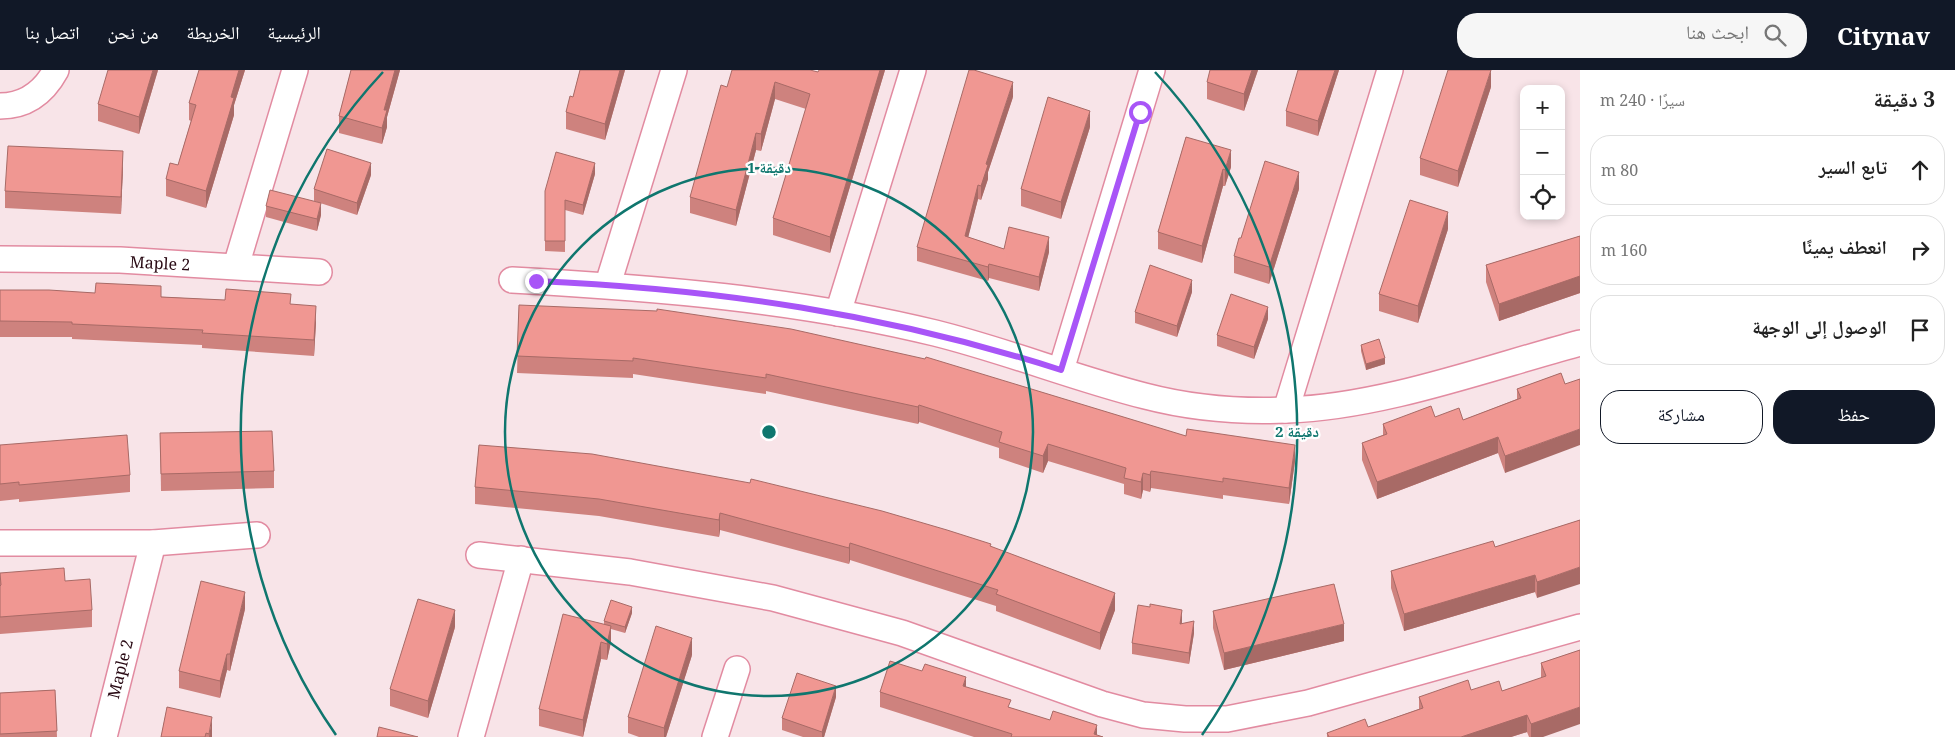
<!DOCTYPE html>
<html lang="ar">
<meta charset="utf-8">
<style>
:root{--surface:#fff;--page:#f6f6f6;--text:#222;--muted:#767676;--line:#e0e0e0;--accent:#111827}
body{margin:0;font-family:"Noto Serif","Noto Naskh Arabic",serif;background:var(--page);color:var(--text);direction:rtl}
.controls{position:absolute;right:15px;top:15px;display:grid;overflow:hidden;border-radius:10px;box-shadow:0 2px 8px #0003}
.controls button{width:45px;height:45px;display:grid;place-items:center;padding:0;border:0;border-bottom:1px solid var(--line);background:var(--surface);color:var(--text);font:25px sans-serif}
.stop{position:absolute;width:15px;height:15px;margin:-11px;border:4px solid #a855f7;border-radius:50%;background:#fff}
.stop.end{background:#a855f7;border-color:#fff;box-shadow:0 1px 5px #0008}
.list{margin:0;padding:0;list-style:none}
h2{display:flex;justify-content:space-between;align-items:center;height:65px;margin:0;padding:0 20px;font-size:21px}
h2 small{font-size:16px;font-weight:400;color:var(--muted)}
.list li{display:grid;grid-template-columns:32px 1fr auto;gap:15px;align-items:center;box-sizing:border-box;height:70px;margin:0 10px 10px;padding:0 10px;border:1px solid var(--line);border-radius:20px}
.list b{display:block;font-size:19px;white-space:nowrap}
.list em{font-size:16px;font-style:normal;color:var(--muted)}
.actions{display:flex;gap:10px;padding:15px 20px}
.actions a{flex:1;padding:11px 0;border:1px solid var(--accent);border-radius:20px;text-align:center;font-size:18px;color:var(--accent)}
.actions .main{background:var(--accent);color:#fff}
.icon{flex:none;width:28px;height:28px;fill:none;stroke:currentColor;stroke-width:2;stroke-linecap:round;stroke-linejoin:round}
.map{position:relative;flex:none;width:1580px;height:667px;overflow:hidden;direction:ltr}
header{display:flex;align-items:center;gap:30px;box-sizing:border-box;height:70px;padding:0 25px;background:var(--accent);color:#fff}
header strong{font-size:24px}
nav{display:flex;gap:28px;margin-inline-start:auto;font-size:18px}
.search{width:350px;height:45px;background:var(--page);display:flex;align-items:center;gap:12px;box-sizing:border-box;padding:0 18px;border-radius:20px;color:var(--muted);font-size:19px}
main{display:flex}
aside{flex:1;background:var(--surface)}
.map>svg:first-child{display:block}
</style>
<header>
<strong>Citynav</strong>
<div class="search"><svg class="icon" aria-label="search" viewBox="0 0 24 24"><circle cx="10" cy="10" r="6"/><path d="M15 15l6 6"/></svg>ابحث هنا</div>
<nav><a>الرئيسية</a><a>الخريطة</a><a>من نحن</a><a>اتصل بنا</a></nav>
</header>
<main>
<aside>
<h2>3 دقيقة<small>سيرًا · 240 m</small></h2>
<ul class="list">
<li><svg class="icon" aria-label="ahead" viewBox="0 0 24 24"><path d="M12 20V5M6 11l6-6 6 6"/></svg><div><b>تابع السير</b></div><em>80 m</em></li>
<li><svg class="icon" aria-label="right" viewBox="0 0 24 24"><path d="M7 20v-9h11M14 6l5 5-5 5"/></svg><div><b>انعطف يمينًا</b></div><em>160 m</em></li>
<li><svg class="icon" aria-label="arrive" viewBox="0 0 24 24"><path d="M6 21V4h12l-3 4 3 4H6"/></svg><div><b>الوصول إلى الوجهة</b></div></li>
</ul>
<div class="actions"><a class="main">حفظ</a><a>مشاركة</a></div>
</aside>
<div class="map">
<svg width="1580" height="667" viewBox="0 0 1580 667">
<rect width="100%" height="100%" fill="#f8e4e8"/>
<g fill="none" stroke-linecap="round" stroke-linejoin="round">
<defs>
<g id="street">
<path d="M0,36C26,36 44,22 56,0"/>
<polyline points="0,189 120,190 319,202"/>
<polyline points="236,196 295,0"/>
<path d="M512,210C655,218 796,229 935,263C1007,281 1074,308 1145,326C1191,338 1240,342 1287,340C1382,337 1487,298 1580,273"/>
<polyline points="608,214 674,0"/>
<polyline points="838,243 913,0"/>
<polyline points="1061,300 1152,0"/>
<polyline points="1286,340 1390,0"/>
<polyline points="0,473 153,473 257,465"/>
<polyline points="479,485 630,502 773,528 902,563 1102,634 1143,645 1185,649 1227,649 1308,633 1580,557"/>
<polyline points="104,667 153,473"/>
<polyline points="471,667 521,489"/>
<polyline points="715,667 737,599"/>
</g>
</defs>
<use href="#street" stroke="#e28ba1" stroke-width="28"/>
<use href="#street" stroke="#fff" stroke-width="25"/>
</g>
<g fill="#ce827e">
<polygon points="158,0 139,64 98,51 98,34"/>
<polygon points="199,0 245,0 234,35 234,45 206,138 166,126 166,109 178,95 191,51 189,50 189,33"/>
<polygon points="351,0 400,0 387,47 387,57 382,74 339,63 339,46"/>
<polygon points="580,0 625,0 605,70 566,59 566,42 573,27"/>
<polygon points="885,0 830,183 773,165 773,148 806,39 775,29 761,81 756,80 736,156 690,143 690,127 727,17 818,2"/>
<polygon points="1258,0 1244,41 1207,29 1207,12"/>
<polygon points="1339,0 1318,66 1286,56 1286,41"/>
<polygon points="1491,17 1458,117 1420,105 1420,88"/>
<polygon points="1013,27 988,102 988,109 981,130 978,129 968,167 1004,179 1049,182 1039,221 989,208 988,211 917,191 917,177"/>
<polygon points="1090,57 1061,149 1021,136 1021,119"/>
<polygon points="1186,67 1231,97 1225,116 1223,116 1202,193 1158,179 1158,162"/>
<polygon points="123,97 121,144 5,138 5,121"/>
<polygon points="595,104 583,145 565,140 565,182 545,181 545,121"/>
<polygon points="371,105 357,145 314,131 314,119"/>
<polygon points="1299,119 1269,214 1234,203 1234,186 1241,168"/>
<polygon points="266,136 321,145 317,161 266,147"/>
<polygon points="1448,159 1418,253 1379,241 1379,224"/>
<polygon points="1580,166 1580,223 1499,251 1486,212 1486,195"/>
<polygon points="0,220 95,223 291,234 316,252 314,286 202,278 202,275 72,269 72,267 0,267"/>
<polygon points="1192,222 1177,267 1135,253 1135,242"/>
<polygon points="519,235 1186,366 1295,391 1289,434 1223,425 1223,429 1151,418 1150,422 1143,420 1141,429 1124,424 1124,414 1048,391 1043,403 999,388 999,378 919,352 918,354 766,321 766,324 633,304 633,308 517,303"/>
<polygon points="1268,249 1254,289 1217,276 1217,265"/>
<polygon points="1361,275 1385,294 1366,300 1361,281"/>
<polygon points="1561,303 1505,403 1498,383 1377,429 1362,390 1362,373 1383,365 1383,354 1435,347 1463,350 1517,329 1517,319"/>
<polygon points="160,363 274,401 274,418 161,421"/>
<polygon points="0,375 130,405 130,422 19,432 19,429 0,431"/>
<polygon points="479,375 991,477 1115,540 1100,580 996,541 996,536 850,490 849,494 720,460 719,467 599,446 475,434 475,417"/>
<polygon points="1580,450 1537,528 1535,522 1404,561 1391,518 1391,501 1495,477"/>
<polygon points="0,503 65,511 92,540 92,557 0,564"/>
<polygon points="245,539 230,601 227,600 220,628 179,618 179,601"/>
<polygon points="1213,541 1344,571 1224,600 1213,558"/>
<polygon points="632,543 625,563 611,559 611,572 607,590 601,589 583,667 539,656 539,639 604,554 604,551"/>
<polygon points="1182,551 1182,554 1194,563 1189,594 1132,584 1132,573"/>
<polygon points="455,557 428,648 390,636 390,619"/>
<polygon points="1580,580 1543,667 1529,667 1527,662 1511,667 1327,667 1327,663 1368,657 1419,639 1419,627 1471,620 1502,621 1541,608 1541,593"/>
<polygon points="692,585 666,667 639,667 628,663 628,647"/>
<polygon points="966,617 1011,638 1103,667 974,667 880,637 880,622"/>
<polygon points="55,620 57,667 0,667 0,623"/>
<polygon points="836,627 824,667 803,667 782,660 782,648"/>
<polygon points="167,637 212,664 212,667 161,667"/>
</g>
<g fill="#a86a66">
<polygon points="153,0 158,0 139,64 139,47"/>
<polygon points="239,0 245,0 234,35 234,45 206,138 206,121 231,27"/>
<polygon points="395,0 400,0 387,47 387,57 382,74 382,58 384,40"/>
<polygon points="620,0 625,0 605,70 605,54"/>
<polygon points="880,0 885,0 830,183 830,167"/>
<polygon points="1252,0 1258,0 1244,41 1244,24"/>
<polygon points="1335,0 1339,0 1318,66 1318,51"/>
<polygon points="1491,0 1491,17 1458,117 1458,101"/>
<polygon points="775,12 775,29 761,81 761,64"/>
<polygon points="1013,12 1013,27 988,102 988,109 981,130 981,116 986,94"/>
<polygon points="1090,41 1090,57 1061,149 1061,132"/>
<polygon points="756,63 756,80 736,156 736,140"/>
<polygon points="1231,80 1231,97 1225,116 1225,100"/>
<polygon points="123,81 123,97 121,144 121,127"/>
<polygon points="371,93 371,105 357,145 357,133"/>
<polygon points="595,93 595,104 583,145 583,135"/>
<polygon points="1223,99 1223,116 1202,193 1202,176"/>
<polygon points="1299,102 1299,119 1269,214 1269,197"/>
<polygon points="978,115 978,129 965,180 965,166"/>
<polygon points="321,133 321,145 317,161 317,149"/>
<polygon points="1448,142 1448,159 1418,253 1418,236"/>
<polygon points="1049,167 1049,182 1039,221 1039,207"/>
<polygon points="989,194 989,208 988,211 988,197"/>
<polygon points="1580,206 1580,223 1499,251 1499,234"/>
<polygon points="1192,210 1192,222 1177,267 1177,256"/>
<polygon points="316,236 316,252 314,286 314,270"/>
<polygon points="1268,237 1268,249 1254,289 1254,277"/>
<polygon points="1385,288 1385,294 1366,300 1366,294"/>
<polygon points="919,335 919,352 918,354 918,337"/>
<polygon points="1580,359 1580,375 1505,403 1505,386"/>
<polygon points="1498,367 1498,383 1377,429 1377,412"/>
<polygon points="1048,374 1048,391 1043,403 1043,386"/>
<polygon points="1295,375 1295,391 1289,434 1289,418"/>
<polygon points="1151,401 1151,418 1150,422 1150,405"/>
<polygon points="1143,403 1143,420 1141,429 1141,412"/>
<polygon points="720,443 720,460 719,467 719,450"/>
<polygon points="850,473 850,490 849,494 849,478"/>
<polygon points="1580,497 1580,514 1537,528 1537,512"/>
<polygon points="1535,505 1535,522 1404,561 1404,544"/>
<polygon points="245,522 245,539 230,601 230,584"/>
<polygon points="1115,523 1115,540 1100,580 1100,563"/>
<polygon points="632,537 632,543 625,563 625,557"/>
<polygon points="455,540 455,557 428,648 428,631"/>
<polygon points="1182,540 1182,551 1180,566 1180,554"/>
<polygon points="1194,551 1194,563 1189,594 1189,583"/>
<polygon points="1344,554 1344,571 1224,600 1224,583"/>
<polygon points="611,556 611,572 607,590 607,574"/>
<polygon points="692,568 692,585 666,667 664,667 664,658"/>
<polygon points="601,572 601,589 583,667 583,650"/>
<polygon points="227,584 227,600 220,628 220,611"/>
<polygon points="966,607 966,622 963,616"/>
<polygon points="836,616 836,627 824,667 822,667 822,662"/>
<polygon points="1580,637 1580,654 1543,667 1531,667 1531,654"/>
<polygon points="1527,645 1527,662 1511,667 1461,667"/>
<polygon points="212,647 212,667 209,667"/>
<polygon points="1097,655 1097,667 1094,664"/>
</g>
<g fill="#f09792" stroke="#a86a66">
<polygon points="108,0 153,0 139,47 98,34"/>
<polygon points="199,0 239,0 231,27 234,28 206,121 166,109 170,93 178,95 196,35 189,33"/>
<polygon points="351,0 395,0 384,40 387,40 382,58 339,46"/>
<polygon points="580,0 620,0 605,54 566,42 570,26 573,27"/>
<polygon points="732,0 810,0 818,2 819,0 880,0 830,167 773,148 810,24 775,12 761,64 756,63 736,140 690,127 721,15 727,17"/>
<polygon points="969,0 974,0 1013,12 986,94 988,95 981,116 978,115 965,166 1004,179 1009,157 1049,167 1039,207 989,194 988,197 917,177"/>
<polygon points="1210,0 1252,0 1244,24 1207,12"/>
<polygon points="1298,0 1335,0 1318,51 1286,41"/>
<polygon points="1448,0 1491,0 1458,101 1420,88"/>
<polygon points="1048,27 1090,41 1061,132 1021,119"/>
<polygon points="1186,67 1231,80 1225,100 1223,99 1202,176 1158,162"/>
<polygon points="8,76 123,81 121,127 5,121"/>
<polygon points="327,79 371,93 357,133 314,119"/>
<polygon points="556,82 595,93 583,135 565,130 565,171 545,171 545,121"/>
<polygon points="1265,91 1299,102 1269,197 1234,186 1239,168 1241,168"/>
<polygon points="270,120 321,133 317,149 266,136"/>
<polygon points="1410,130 1448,142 1418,236 1379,224"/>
<polygon points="1580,166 1580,206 1499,234 1486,195"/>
<polygon points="1150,195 1192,210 1177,256 1135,242"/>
<polygon points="96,213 161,216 161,227 225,230 226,219 291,224 290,234 316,236 314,270 202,263 203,260 72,254 72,252 0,251 0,220 49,220 95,223"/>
<polygon points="1231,224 1268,237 1254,277 1217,265"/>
<polygon points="519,235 657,241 657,239 791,259 925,289 926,287 1186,366 1187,359 1295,375 1289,418 1223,408 1223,412 1151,401 1150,405 1143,403 1141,412 1124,408 1126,398 1048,374 1043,386 999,372 1002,362 919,335 918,337 766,304 766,308 633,288 633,291 517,286"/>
<polygon points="1379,269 1385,288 1366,294 1361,275"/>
<polygon points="1561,303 1565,314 1580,309 1580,359 1505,386 1498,367 1377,412 1362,373 1387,364 1383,354 1431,336 1435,347 1459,338 1463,350 1521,328 1517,319"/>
<polygon points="272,361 274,401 161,404 160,363"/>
<polygon points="127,365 130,405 19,415 19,412 0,414 0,375"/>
<polygon points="479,375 592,384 750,413 751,409 882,441 947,460 991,474 990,476 1115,523 1100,563 996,524 998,520 850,473 849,478 720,443 719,450 599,429 475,417"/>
<polygon points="1580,450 1580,497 1537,512 1535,505 1404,544 1391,501 1493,471 1495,477"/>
<polygon points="64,498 65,511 90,509 92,540 0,547 0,516 1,515 0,503"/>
<polygon points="201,511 245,522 230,584 227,584 220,611 179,601"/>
<polygon points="1334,514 1344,554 1224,583 1213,541"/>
<polygon points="418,529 455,540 428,631 390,619"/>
<polygon points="611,530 632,537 625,557 604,551"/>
<polygon points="1150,534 1182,540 1180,554 1194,551 1189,583 1132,573 1138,535 1150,537"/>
<polygon points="563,544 611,556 607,574 601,572 583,650 539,639"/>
<polygon points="656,556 692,568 664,658 628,647"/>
<polygon points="1580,580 1580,637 1531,654 1527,645 1461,667 1329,667 1327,663 1365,649 1368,657 1423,638 1419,627 1468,610 1471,620 1499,611 1502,621 1546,606 1541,593"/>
<polygon points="890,591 922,601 925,594 966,607 963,616 1011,630 1008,637 1050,650 1053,641 1097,655 1094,664 1103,667 1011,667 1012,664 880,622"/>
<polygon points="797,603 836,616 822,662 782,648"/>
<polygon points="55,620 57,661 0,664 0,623"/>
<polygon points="167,637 212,647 209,664 206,663 205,667 161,667"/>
<polygon points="379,657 418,667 377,667"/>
</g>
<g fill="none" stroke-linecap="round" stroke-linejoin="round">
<path stroke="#a855f7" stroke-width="6" d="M536,211C718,219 886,244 1061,300L1140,42"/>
</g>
<g fill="none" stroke="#0f766e" stroke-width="2.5">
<circle cx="769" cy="362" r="264"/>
<path d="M336 665A528 528 0 0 1 383 2M1155 2A528 528 0 0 1 1202 665"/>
</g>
<g text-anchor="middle" stroke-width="4.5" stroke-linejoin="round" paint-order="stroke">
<g font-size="16" fill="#290a14" stroke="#fff">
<text transform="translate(160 193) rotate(3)" y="6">Maple 2</text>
<text transform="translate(120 599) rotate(-76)" y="6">Maple 2</text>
</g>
</g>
<circle cx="769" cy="362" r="8" fill="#0f766e" stroke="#fff" stroke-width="2.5"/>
<g font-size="15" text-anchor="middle" font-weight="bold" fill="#0f766e" stroke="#fff" stroke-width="4.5" stroke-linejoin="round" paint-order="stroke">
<text x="769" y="103">1 دقيقة</text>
<text x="1297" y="367">2 دقيقة</text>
</g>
</svg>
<div class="controls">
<button>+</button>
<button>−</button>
<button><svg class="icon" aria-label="locate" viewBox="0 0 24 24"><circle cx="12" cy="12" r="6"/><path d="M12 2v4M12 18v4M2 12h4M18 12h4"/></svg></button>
</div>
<div class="stop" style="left:1140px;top:42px"></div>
<div class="stop end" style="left:536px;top:211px"></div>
</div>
</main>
